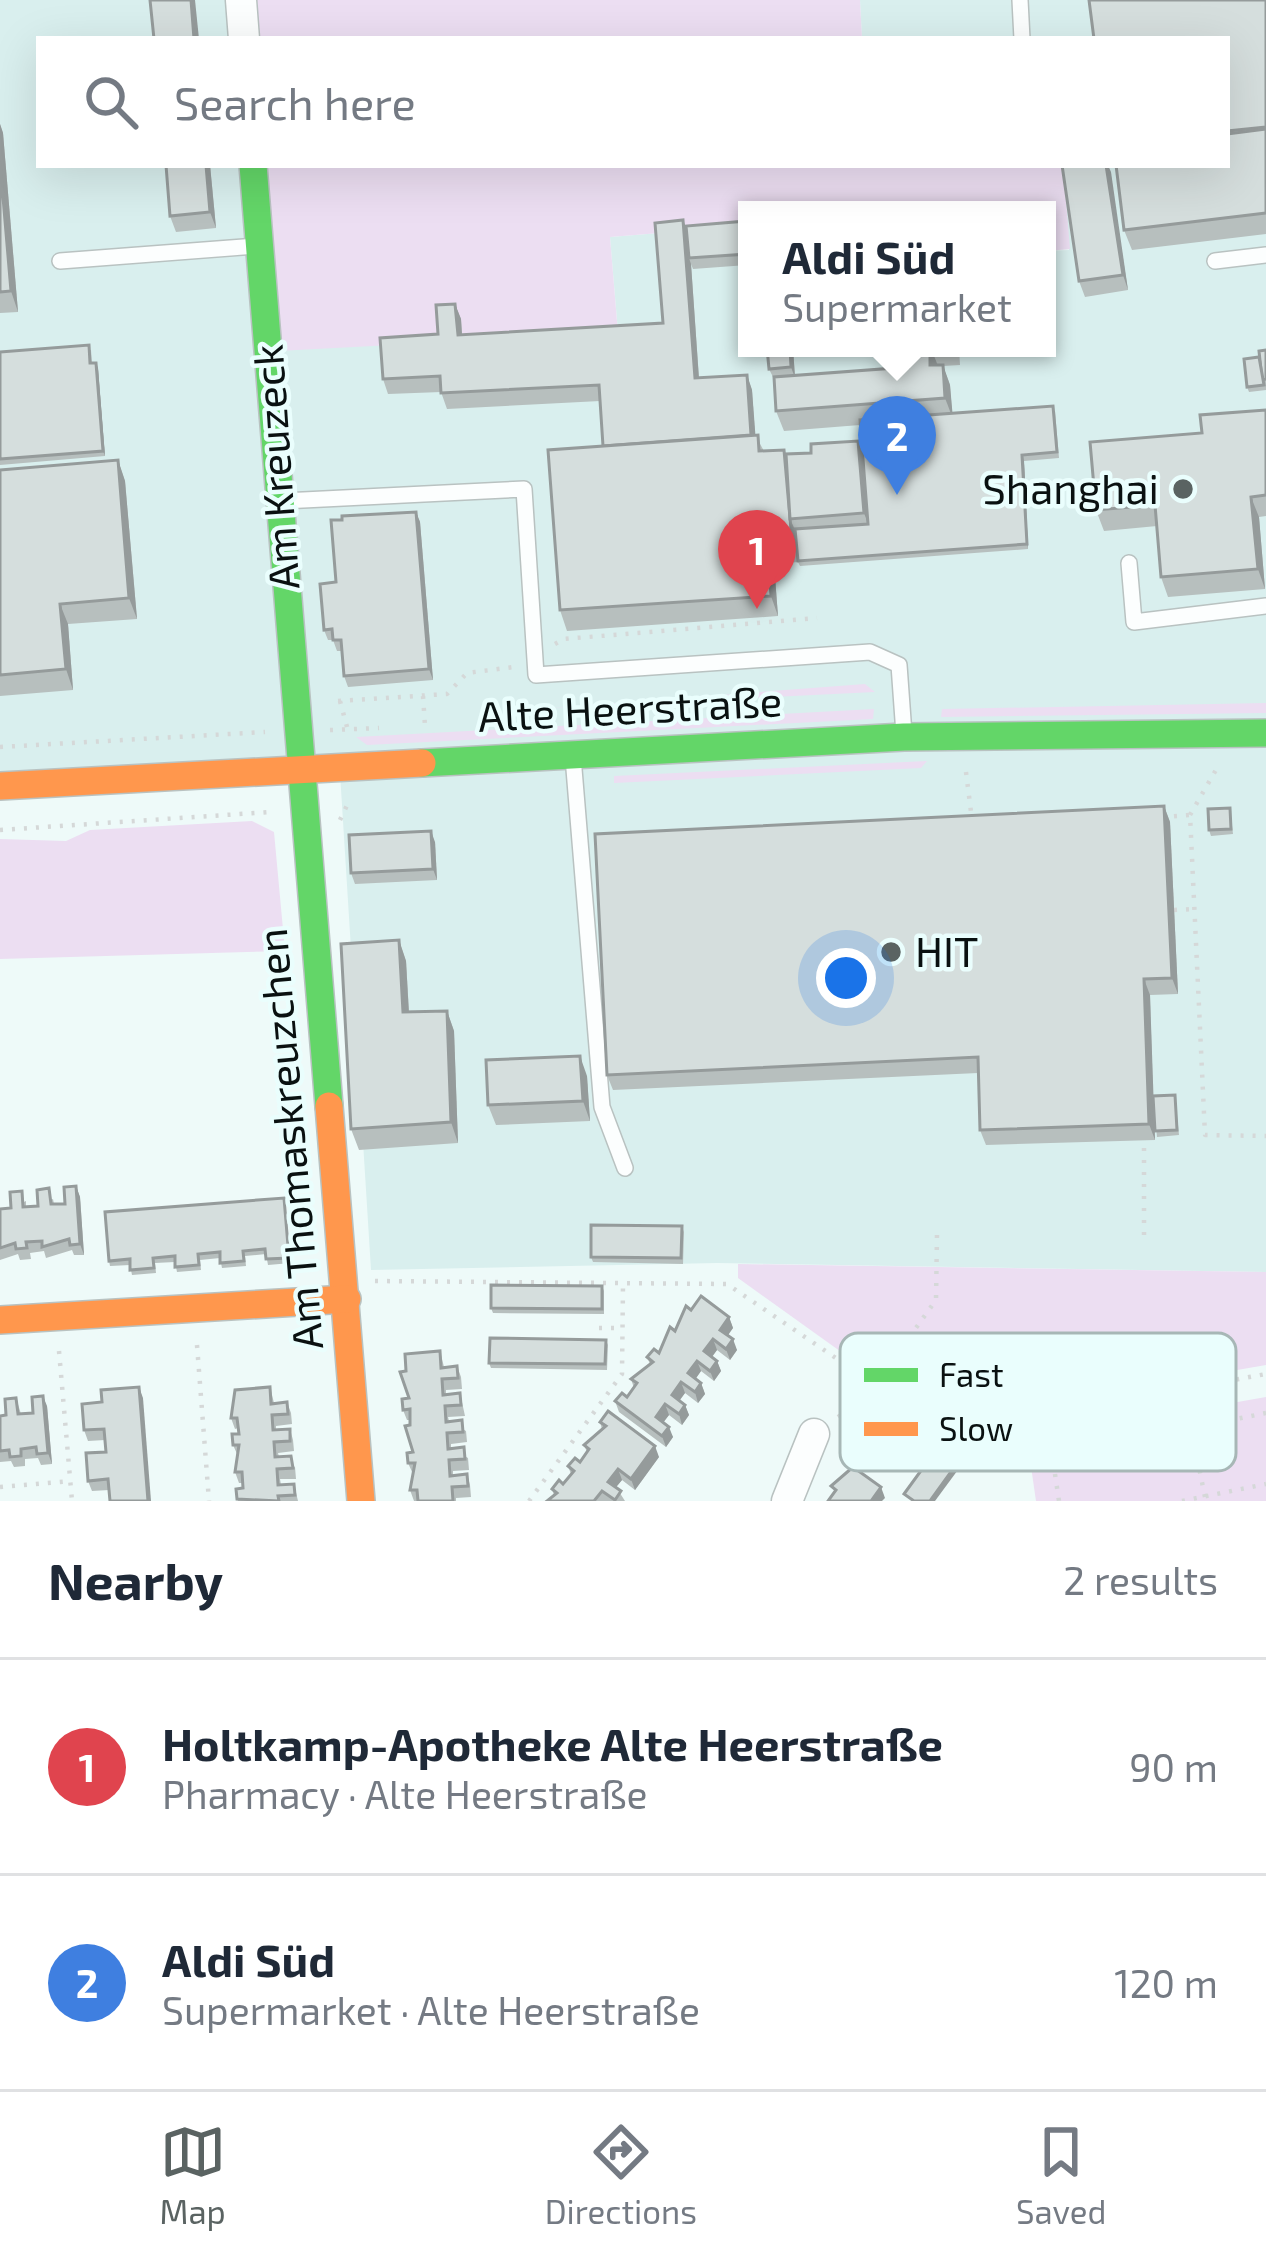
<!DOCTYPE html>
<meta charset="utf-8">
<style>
:root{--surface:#fff;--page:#f6f6f7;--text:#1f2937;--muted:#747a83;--line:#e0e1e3;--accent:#5a6362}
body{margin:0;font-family:"Exo 2",sans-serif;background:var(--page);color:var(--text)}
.you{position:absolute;left:846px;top:978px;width:42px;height:42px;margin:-30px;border:9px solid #fff;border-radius:50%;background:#1a73e8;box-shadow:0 0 0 18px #1a73e833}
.badge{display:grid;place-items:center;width:78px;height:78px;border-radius:50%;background:var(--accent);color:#fff;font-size:39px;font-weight:700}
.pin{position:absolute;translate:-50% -99px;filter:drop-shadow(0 3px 6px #0008)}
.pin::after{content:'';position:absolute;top:63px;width:42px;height:36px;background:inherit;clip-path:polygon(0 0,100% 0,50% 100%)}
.popup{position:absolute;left:738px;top:201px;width:318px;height:156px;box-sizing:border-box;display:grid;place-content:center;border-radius:0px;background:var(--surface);filter:drop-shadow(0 3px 9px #0005);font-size:39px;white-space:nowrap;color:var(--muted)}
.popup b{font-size:45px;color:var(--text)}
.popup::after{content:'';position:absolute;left:50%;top:100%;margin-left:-24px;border:24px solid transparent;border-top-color:var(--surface)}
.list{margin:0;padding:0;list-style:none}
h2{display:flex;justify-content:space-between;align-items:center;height:156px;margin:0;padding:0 48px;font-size:51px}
h2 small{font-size:39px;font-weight:400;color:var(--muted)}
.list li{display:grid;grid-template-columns:78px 1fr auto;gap:36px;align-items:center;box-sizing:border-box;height:216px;padding:0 48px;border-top:3px solid var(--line)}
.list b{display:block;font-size:45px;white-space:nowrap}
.list p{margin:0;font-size:39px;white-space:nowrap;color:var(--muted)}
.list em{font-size:39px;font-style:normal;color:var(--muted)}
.icon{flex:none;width:66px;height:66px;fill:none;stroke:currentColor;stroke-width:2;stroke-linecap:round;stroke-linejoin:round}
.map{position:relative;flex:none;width:1266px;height:1501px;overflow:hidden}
.search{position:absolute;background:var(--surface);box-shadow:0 12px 48px #0002;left:36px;right:36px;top:36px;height:132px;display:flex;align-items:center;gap:30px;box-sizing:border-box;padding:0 42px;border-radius:0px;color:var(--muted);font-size:45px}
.sheet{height:588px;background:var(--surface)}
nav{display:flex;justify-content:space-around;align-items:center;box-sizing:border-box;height:168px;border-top:3px solid var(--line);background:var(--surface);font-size:33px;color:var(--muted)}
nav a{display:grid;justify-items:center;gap:6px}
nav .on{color:var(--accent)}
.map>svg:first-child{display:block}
</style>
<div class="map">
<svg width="1266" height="1501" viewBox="0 0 1266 1501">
<rect width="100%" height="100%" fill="#eefaf9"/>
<polygon fill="#d9efee" points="0,0 256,0 258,39 39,39 39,165 267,165 618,332 610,237 747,226 747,348 1047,348 1047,251 1069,250 1063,165 1227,165 1227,39 862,39 860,0 1266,0 1266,1272 717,1263 371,1270 340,773 0,791"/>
<g fill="#ecdef2">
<polygon points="256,0 860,0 862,39 258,39"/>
<polygon points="267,165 1063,165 1070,249 1047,251 1047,210 747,210 747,226 610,237 618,333 278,351"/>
<polygon points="865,684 875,692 550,708"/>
<polygon points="1266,703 1266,713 941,717 942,709"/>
<polygon points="874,709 873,719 367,745 356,737"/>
<polygon points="927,761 921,768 614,783 614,776"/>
<polygon points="252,821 274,832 285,951 0,959 0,839 66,841 90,830"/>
<polygon points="738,1264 1266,1272 1266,1365 939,1422 738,1278"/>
<polygon points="1266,1397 1266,1501 1036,1501 1027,1439"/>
</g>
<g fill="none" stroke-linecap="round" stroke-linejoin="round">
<defs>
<g id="lane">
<polyline points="1020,0 1022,39"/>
<polyline points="60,261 257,246"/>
<polyline points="1215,261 1266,255"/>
<polyline points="283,501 524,489 536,675 870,652 899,665 904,734"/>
<polyline points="1129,563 1134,622 1266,606"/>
<polyline points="573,757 602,1107 625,1168"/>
</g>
<g id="street">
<polyline points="241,0 244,39"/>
<polyline points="787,1501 814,1434"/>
</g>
<g id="fast">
<polyline points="253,165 329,1106"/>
<polyline points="422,763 904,737 1266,733"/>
</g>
<g id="slow">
<polyline points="0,786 422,763"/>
<polyline points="329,1106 361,1501"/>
<polyline points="0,1320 347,1299"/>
</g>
</defs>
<use href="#lane" stroke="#b9c2c1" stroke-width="18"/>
<use href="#street" stroke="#b9c2c1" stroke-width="33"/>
<use href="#fast" stroke="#b9c2c1" stroke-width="30"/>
<use href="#slow" stroke="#b9c2c1" stroke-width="30"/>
<g stroke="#d5d8d8" stroke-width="4.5" stroke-dasharray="3 9" stroke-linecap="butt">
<polyline points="555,644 564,639 817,618"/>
<polyline points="423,696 425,726"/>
<polyline points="338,701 447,694 467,673 514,667"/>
<polyline points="340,701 347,727"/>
<polyline points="330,730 379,728"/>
<polyline points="0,747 265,732"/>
<polyline points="966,772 972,820"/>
<polyline points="1190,815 1217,768"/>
<polyline points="1162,817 1190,815 1205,1135 1266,1136"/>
<polyline points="340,820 350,799"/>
<polyline points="0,830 270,812"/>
<polyline points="1174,910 1194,909"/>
<polyline points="1144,1235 1144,1140"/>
<polyline points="375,1281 727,1284 946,1433 1266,1374"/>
<polyline points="599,1328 622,1328"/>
<polyline points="197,1345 209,1501"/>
<polyline points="59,1351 72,1501"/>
<polyline points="838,1417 867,1396 936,1300 937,1234"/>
<polyline points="1055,1474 1059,1501"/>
<polyline points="0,1487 71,1481"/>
<polyline points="1205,1497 1191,1428 1266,1413"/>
<polyline points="529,1501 622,1374 623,1285"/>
<polyline points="1182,1501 1266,1484"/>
</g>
<use href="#lane" stroke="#fcfefe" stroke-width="15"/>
<use href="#street" stroke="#fcfefe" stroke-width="30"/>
<use href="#fast" stroke="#63d668" stroke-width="27"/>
<use href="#slow" stroke="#ff974d" stroke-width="27"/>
</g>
<g fill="#b7bfbe">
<polygon points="1266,0 1266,234 1132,250 1124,230 1227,165 1227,39"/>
<polygon points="0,124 3,133 18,312 0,313"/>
<polygon points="210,165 216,228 176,232 170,216"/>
<polygon points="1062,165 1108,165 1128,290 1085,297 1079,281"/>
<polygon points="683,220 686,229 747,221 747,265 693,269 691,264 699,378 747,375 752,390 755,435 764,451 786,455 862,451 860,425 784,431 776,411 774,379 769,369 793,348 795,376 908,367 906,348 959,348 960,365 943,366 950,385 952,413 1055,411 1059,458 1024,461 1028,549 800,566 798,562 774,564 778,616 567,631 560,610 603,446 600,401 447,409 441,392 388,394 383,379 438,334 455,304 461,319 462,335 663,323"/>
<polygon points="91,350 92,363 98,368 105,456 0,465 0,352"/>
<polygon points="1266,350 1266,390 1249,392 1247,387 1259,357"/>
<polygon points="1266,410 1266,516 1259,517 1265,589 1168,597 1161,577 1157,526 1104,531 1096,510 1202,433"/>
<polygon points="118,460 125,481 137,619 68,624 73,690 0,696 0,470"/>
<polygon points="416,512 420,522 433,680 348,687 344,676 342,651 337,651 333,640 328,640 324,630 336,582 342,520"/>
<polygon points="1164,806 1170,822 1178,994 1150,995 1153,1096 1175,1095 1179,1135 1157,1137 1154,1106 1155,1140 986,1145 980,1130 978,1073 613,1090 607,1075"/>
<polygon points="1230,808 1233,834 1211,836 1209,830"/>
<polygon points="435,842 437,880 355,884 351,873"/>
<polygon points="399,940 406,961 409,1012 447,1011 454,1031 458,1143 359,1150 351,1129"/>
<polygon points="587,1076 590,1121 496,1125 488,1105"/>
<polygon points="76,1186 80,1197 84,1255 74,1255 72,1250 46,1258 44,1251 30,1253 31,1259 20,1260 18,1254 0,1260 0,1209 11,1208 26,1201 26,1207 38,1206 53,1199 54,1204 65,1204"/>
<polygon points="284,1198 291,1263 268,1265 266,1254 245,1256 246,1266 222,1268 220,1258 200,1260 201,1270 177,1272 175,1262 155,1263 156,1273 132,1275 130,1265 110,1266 109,1261"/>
<polygon points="682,1226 684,1232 683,1264 593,1262 591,1257"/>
<polygon points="602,1286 604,1291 604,1314 493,1313 491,1308"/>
<polygon points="691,1310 729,1317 733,1328 727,1335 737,1350 730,1360 717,1350 712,1357 717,1361 721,1371 714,1381 701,1371 695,1379 701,1383 705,1394 698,1403 685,1393 680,1400 685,1405 689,1415 682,1425 669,1415 663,1422 673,1437 666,1447 619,1412 615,1401 627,1397 634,1388 631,1379 650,1364 647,1357 659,1353"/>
<polygon points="606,1340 608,1345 607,1370 491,1368 489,1363"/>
<polygon points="440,1351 444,1367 457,1366 461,1377 462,1389 446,1390 446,1394 460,1393 465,1416 448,1417 449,1421 466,1431 467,1442 451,1444 451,1448 468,1458 469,1470 453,1471 453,1475 467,1474 470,1485 471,1497 456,1498 456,1501 414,1501 410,1490 413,1474 408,1463 413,1452 410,1420 407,1420 403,1410 409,1398 406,1371"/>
<polygon points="270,1387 274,1403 287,1402 291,1413 292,1424 276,1426 276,1430 290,1429 293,1440 294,1451 278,1453 279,1457 295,1467 296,1479 280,1479 281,1485 294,1484 298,1501 238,1501 236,1489 243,1488 242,1483 239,1483 235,1472 238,1456 233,1445 239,1434 238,1428 235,1429 231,1418"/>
<polygon points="16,1398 21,1414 33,1413 47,1406 52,1464 41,1465 38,1458 25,1459 25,1466 14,1467 11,1461 0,1462 0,1416 6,1415"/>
<polygon points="143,1398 109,1490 92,1491 88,1481 106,1452 105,1440 88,1441 84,1430"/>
<polygon points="600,1422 659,1457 635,1490 622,1480 616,1487 625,1501 547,1501 554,1495 552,1489 563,1484 571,1474 568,1466 580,1462 587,1452 584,1445 602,1429"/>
<polygon points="916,1428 887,1469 866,1454 864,1449"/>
</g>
<g fill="#959b9b">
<polygon points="191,0 195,0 199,39 194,39"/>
<polygon points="0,124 3,133 18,312 11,291 0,162"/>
<polygon points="206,165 210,165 216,228 210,212"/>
<polygon points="1106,165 1108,165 1111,172 1128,290 1123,275"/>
<polygon points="683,220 689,236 689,258 691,264 700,394 695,378"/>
<polygon points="455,304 461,319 463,351 458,335"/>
<polygon points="790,348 793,348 795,378 791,367"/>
<polygon points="931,348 938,366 930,365"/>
<polygon points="96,363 98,368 105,456 103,451"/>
<polygon points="943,365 950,385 953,419 945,398"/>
<polygon points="747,375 752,390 757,456 751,441"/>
<polygon points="858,441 864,456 870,529 864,513"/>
<polygon points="784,450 791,470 790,519 797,534 799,562 792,541"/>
<polygon points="1022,455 1024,461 1028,549 1027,544"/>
<polygon points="118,460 125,481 137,619 129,598"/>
<polygon points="1251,497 1259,517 1265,589 1258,569"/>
<polygon points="416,512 420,522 433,680 429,669"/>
<polygon points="767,543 774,564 778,616 771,596"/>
<polygon points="60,604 68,624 73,690 66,669"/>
<polygon points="1164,806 1170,822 1178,994 1172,978"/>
<polygon points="431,831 435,842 437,880 433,869"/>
<polygon points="399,940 406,961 410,1033 403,1012"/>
<polygon points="1144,979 1150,995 1155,1140 1149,1124"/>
<polygon points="447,1011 454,1031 458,1143 451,1122"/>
<polygon points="580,1056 587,1076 590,1121 583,1101"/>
<polygon points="76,1186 80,1197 84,1255 80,1244"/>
<polygon points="729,1317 733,1328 724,1341 720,1330"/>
<polygon points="713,1339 717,1350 708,1362 704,1351"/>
<polygon points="733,1339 737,1350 730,1360 726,1349"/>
<polygon points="697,1361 701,1371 692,1384 688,1373"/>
<polygon points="717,1361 721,1371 714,1381 710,1371"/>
<polygon points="681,1382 685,1393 676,1405 672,1395"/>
<polygon points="701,1383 705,1394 698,1403 695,1392"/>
<polygon points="139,1387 143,1398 151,1501 148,1501"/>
<polygon points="43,1396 47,1406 52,1464 48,1453"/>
<polygon points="665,1404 669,1415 660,1427 656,1417"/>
<polygon points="685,1405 689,1415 682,1425 679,1414"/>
<polygon points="914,1423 916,1428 887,1469 885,1464"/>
<polygon points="669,1427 673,1437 666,1447 662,1436"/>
<polygon points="655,1446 659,1457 635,1490 631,1479"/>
<polygon points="961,1458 963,1463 935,1501 930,1501"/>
<polygon points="618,1469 622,1480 612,1492 608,1482"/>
<polygon points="881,1487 885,1498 882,1501 871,1501"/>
</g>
<g fill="#d5dedd" stroke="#959b9b" stroke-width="3">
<polygon points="150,0 191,0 194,39 154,39"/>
<polygon points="1089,0 1266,0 1266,127 1227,131 1227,39 1094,39"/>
<polygon points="1266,129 1266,213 1124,230 1116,165 1227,165 1227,134"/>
<polygon points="0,162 11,291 0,292"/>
<polygon points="166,165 206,165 210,212 170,216"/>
<polygon points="1062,165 1106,165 1123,275 1079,281"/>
<polygon points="683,220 695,378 747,375 751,435 603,446 599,385 441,393 440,376 383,379 380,338 438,334 436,305 455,304 458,335 663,323 655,223"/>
<polygon points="747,221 747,254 689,258 686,226"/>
<polygon points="89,345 90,363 96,363 103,451 0,459 0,352"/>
<polygon points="767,348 790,348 791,367 769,369"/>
<polygon points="906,348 930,348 930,365 943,365 945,398 776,411 774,377 908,367"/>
<polygon points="1266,350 1266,379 1262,380 1259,351"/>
<polygon points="1259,357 1264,385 1247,387 1244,359"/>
<polygon points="1053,406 1057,452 1022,455 1027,544 798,561 795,529 868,524 860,420"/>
<polygon points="1266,410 1266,495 1251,497 1258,569 1161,577 1155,505 1096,510 1090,442 1202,433 1200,415"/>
<polygon points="758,435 759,451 784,450 792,541 767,543 771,596 560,610 548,450"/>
<polygon points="858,441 864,513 790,519 786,454 811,453 811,444"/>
<polygon points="118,460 129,598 60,604 66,669 0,675 0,470"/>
<polygon points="416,512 429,669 344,676 341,640 333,640 332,629 324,630 320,584 336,582 331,520 342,520 342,516"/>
<polygon points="1164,806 1172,978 1144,979 1149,1124 980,1130 978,1057 607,1075 595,834"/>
<polygon points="1230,808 1231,829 1209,830 1208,809"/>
<polygon points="431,831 433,869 351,873 349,835"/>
<polygon points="399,940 403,1012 447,1011 451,1122 351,1129 341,944"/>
<polygon points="580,1056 583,1101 488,1105 486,1060"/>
<polygon points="1175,1095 1177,1130 1155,1131 1153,1096"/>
<polygon points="76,1186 80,1244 70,1245 69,1239 42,1247 42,1241 26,1242 27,1248 16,1249 15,1243 0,1248 0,1209 11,1208 10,1192 22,1191 23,1207 38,1206 37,1190 49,1188 51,1204 65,1204 64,1187"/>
<polygon points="284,1198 289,1258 266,1259 265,1249 243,1251 244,1261 220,1263 220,1252 198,1254 199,1265 175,1267 175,1256 153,1258 154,1268 130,1270 130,1259 109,1261 105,1212"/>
<polygon points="591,1225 682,1226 681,1258 591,1257"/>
<polygon points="491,1285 602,1286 602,1309 491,1308"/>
<polygon points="701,1296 729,1317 720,1330 733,1339 726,1349 713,1339 704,1351 717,1361 710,1371 697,1361 688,1373 701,1383 695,1392 681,1382 672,1395 685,1405 679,1414 665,1404 656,1417 669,1427 662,1436 615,1401 622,1393 627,1397 637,1383 631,1379 653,1362 647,1357 654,1349 659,1353 670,1327 675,1331 686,1306 691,1310"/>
<polygon points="490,1338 606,1340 605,1364 489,1363"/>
<polygon points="440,1351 441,1368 457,1366 458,1378 442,1379 443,1395 460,1393 461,1405 445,1406 446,1422 462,1420 463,1432 447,1433 448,1449 464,1447 465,1459 449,1460 450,1476 467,1474 468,1486 452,1487 453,1501 418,1501 417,1490 410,1490 415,1463 408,1463 407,1453 413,1452 405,1426 410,1425 410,1409 403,1410 402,1399 409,1398 400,1372 406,1371 405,1354"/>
<polygon points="139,1387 148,1501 110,1501 108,1479 88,1481 86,1453 106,1452 104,1429 84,1430 82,1404 102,1402 101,1390"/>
<polygon points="270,1387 271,1404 287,1402 288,1414 272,1415 273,1430 290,1429 290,1441 274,1442 275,1457 291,1456 293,1468 277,1469 278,1485 294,1484 295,1495 278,1496 279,1501 237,1499 236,1489 243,1488 242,1472 235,1472 239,1445 233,1445 232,1434 239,1434 237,1418 231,1418 235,1390"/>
<polygon points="43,1396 48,1453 37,1454 36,1447 21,1449 21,1456 10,1457 9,1450 0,1451 0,1416 6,1415 5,1399 16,1398 18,1414 33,1413 32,1397"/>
<polygon points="894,1409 914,1423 885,1464 864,1449"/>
<polygon points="608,1411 655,1446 631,1479 618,1469 608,1482 621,1491 615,1500 602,1491 594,1501 547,1501 557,1493 552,1489 559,1480 563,1484 574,1471 568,1466 575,1458 580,1462 589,1449 584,1445 606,1426 600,1422"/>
<polygon points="941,1443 961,1458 930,1501 914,1501 904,1494"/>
<polygon points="853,1467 881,1487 871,1501 828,1501 836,1490 831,1486"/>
</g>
<g fill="#5a6362" stroke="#eafefd" stroke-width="4.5">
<circle cx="1183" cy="489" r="12"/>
<circle cx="891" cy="952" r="12"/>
</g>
<g text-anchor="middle" stroke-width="9" stroke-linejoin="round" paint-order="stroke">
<g font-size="42" fill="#0a1111" stroke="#eafefd">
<text transform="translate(276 467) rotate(-94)" y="15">Am Kreuzeck</text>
<text transform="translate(630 709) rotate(-3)" y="15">Alte Heerstraße</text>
<text transform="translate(290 1139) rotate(-95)" y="15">Am Thomaskreuzchen</text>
</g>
<g font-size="42" fill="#0a1111" stroke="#eafefd" text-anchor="end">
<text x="1159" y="504">Shanghai</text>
<text x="915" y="967" text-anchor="start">HIT</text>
</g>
</g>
<rect x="840" y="1333" width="396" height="138" rx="18" fill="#eafefd" stroke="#a7b7b6" stroke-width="3"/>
<rect x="864" y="1368" width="54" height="14" fill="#63d668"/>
<rect x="864" y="1422" width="54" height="14" fill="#ff974d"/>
<g font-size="33" fill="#0a1111">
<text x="939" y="1387">Fast</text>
<text x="939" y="1441">Slow</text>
</g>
</svg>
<div class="you"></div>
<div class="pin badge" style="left:757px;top:609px;background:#e0444e">1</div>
<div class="pin badge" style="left:897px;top:495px;background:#3f7fe0">2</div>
<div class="popup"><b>Aldi Süd</b>Supermarket</div>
<div class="search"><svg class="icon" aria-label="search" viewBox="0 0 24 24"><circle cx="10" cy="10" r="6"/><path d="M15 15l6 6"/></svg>Search here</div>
</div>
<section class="sheet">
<h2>Nearby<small>2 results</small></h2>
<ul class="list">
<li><span class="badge" style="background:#e0444e">1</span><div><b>Holtkamp-Apotheke Alte Heerstraße</b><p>Pharmacy · Alte Heerstraße</p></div><em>90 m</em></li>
<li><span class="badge" style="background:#3f7fe0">2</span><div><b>Aldi Süd</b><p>Supermarket · Alte Heerstraße</p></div><em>120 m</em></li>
</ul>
</section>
<nav>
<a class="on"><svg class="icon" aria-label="map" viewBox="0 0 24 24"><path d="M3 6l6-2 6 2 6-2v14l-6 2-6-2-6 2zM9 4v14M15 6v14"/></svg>Map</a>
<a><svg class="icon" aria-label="directions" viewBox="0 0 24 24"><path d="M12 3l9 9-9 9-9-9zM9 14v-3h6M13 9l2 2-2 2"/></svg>Directions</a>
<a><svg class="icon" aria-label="saved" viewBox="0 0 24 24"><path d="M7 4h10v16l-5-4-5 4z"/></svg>Saved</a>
</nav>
